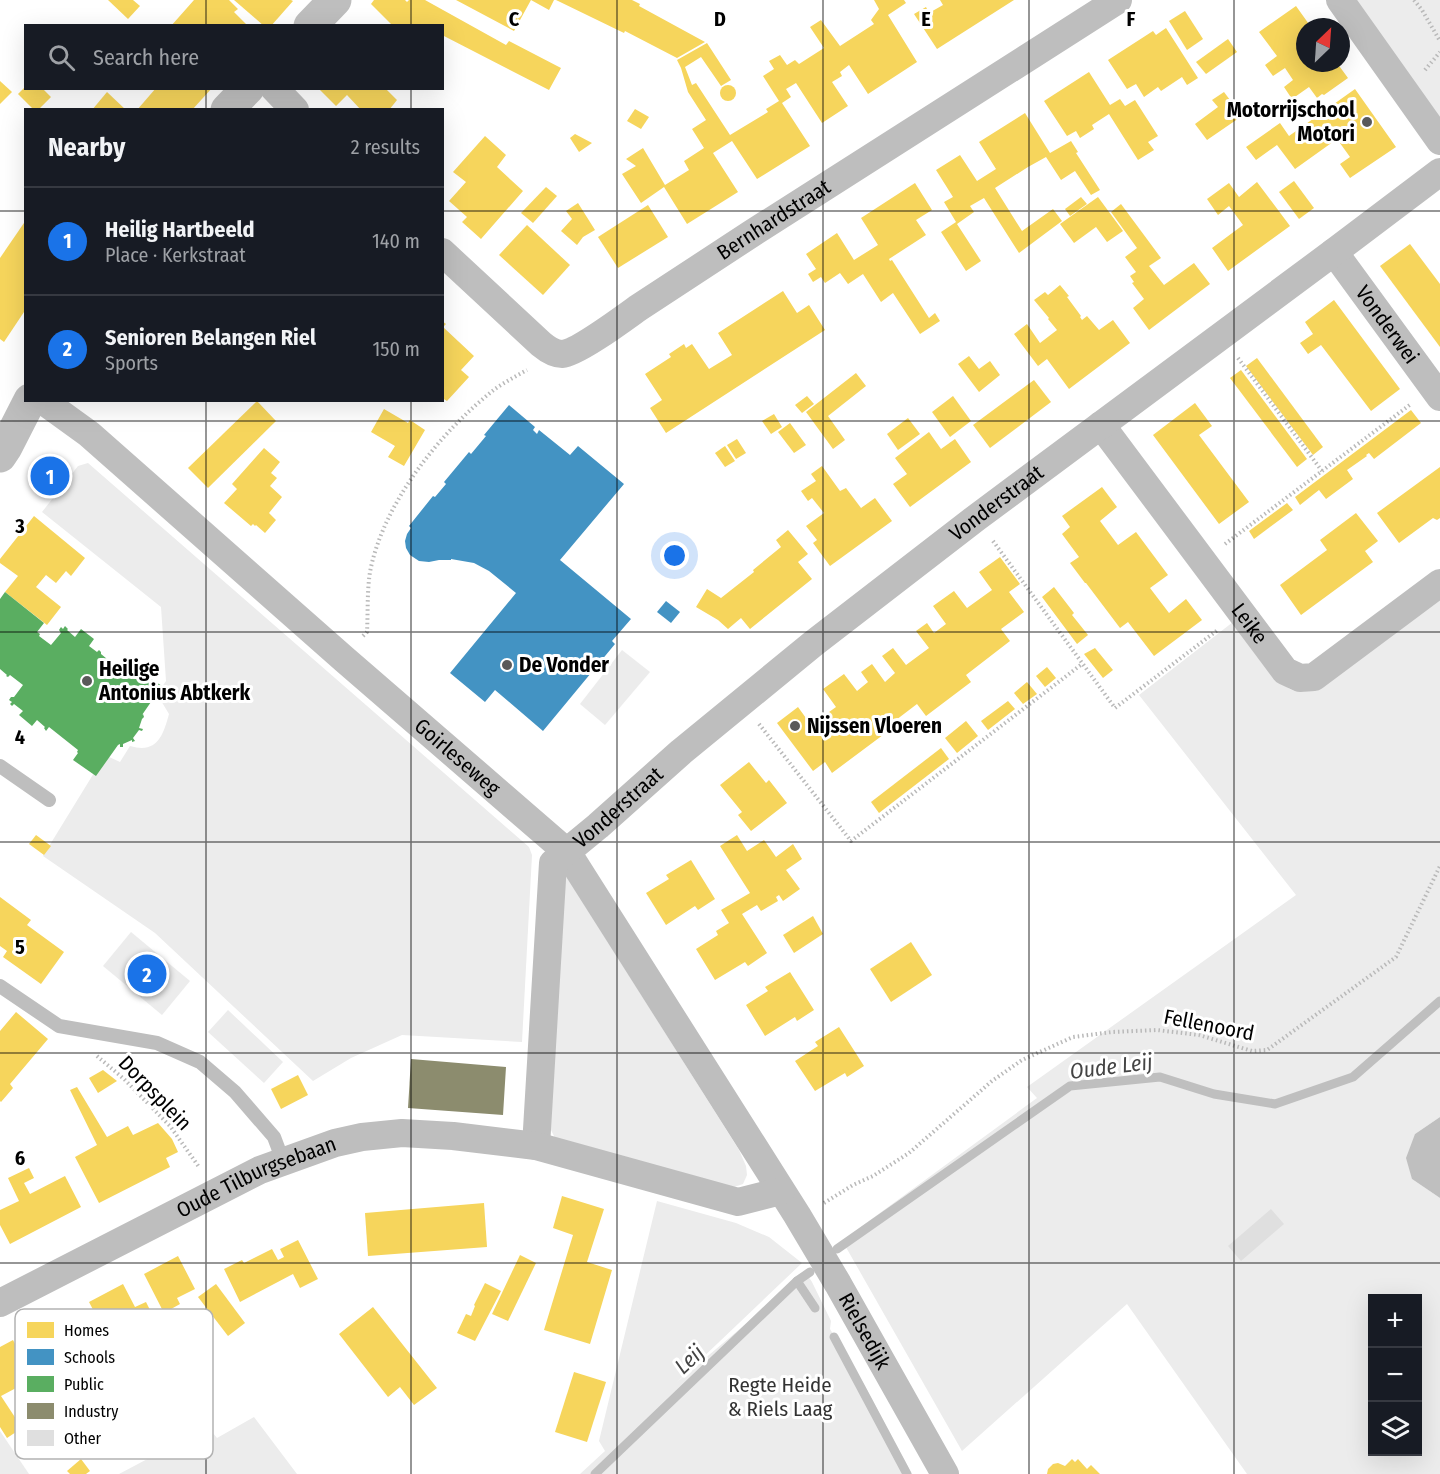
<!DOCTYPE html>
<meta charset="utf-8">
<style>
:root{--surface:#171b24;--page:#242831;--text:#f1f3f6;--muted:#9ea1a6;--line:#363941;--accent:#1a73e8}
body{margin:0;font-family:"Fira Sans Condensed",sans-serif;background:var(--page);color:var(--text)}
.controls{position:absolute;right:18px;bottom:18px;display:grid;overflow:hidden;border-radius:0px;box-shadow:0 6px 24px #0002}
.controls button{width:54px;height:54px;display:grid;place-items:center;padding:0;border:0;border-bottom:2px solid var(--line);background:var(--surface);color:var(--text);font:30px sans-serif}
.compass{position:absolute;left:1296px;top:18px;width:54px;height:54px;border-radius:50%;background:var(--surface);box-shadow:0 6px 24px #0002;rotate:25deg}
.you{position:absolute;left:675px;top:556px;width:21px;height:21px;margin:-15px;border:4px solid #fff;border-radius:50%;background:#1a73e8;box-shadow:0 0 0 9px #1a73e833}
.badge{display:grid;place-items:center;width:39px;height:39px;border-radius:50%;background:var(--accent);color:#fff;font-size:20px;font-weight:700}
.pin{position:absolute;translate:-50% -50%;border:3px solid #fff;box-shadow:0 2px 6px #0006}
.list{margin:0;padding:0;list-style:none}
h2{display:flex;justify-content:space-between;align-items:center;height:78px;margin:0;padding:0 24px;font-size:26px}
h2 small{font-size:20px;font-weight:400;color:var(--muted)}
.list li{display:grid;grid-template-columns:39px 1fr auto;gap:18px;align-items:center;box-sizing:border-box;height:108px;padding:0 24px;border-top:2px solid var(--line)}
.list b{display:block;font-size:22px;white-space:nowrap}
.list p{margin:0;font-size:20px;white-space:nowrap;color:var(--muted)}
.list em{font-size:20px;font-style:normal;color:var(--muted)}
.icon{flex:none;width:33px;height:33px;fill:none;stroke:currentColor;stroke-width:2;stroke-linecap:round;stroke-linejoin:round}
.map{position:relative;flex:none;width:1440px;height:1474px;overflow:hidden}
.search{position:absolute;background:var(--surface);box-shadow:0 6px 24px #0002;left:24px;top:24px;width:420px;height:66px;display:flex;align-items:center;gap:15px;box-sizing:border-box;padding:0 21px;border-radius:0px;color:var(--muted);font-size:22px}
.panel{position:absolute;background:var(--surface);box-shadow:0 6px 24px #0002;left:24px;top:108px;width:420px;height:294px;border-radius:0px}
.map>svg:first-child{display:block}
</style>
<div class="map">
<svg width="1440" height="1474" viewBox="0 0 1440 1474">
<rect width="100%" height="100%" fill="#fff"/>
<g fill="#ececec" fill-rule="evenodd">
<polygon points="1351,0 1440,0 1440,125"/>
<path d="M88,463L529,847L532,855L522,1042L402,1035L351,1058L313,1081L155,933L43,856L105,755L120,762L130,746C157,754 163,736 169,714L157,694L166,681L161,607L42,512L78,466Z"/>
<path d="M1440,597V1117L1415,1134L1412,1179L1440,1198V1474H1247L1127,1304L962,1451L843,1242L858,1229L1037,1098L1027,1087L1296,895L1139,695L1233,622C1246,640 1278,693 1301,692C1306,692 1313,688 1319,687ZM1372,1298H1418V1452H1372Z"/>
<polygon points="622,650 650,672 605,725 580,704"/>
<polygon points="567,877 739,1150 746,1166 747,1175 743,1184 734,1187 556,1140 550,1128 562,878"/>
<polygon points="131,932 190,981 162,1015 103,966"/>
<polygon points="228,1010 283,1062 264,1083 208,1032"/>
<polygon points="657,1201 736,1223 769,1237 802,1263 677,1382 806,1273 812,1282 831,1321 830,1329 865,1386 912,1474 580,1474 605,1451 599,1441"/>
<polygon points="254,1417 297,1474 119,1474 208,1427 217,1438"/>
<polygon points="0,1431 29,1474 0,1474"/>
</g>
<polygon fill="#bfbfbf" points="1440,1117 1440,1198 1412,1179 1406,1158 1415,1134"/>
<g fill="#f6d55c">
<polygon points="108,0 133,0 140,6 128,19"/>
<polygon points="194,0 229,0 238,9 234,12 248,26 171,26"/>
<polygon points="234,0 291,0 293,1 271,26 264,26"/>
<polygon points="374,0 405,0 407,2 409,0 425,0 506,45 509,41 561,68 549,90 442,35 442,26 393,26 371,4"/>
<polygon points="456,0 554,0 549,10 531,0 514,31"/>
<polygon points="556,0 632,0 640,4 639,6 705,42 677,58 625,31 624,33"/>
<polygon points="874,0 904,0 906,3 888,15 917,62 868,94 849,65 840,72 842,76 832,82 848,106 822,123 796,83 786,89 791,97 782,103 810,146 757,179 732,141 713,153 738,192 687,224 664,187 641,203 622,174 636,166 626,159 643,148 665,185 689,170 684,161 704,148 692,129 706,120 688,92 681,68 677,60 707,43 731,80 721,86 701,57 685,67 692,85 696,83 730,135 768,112 766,109 779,101 763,76 774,69 769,61 780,55 787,65 795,60 799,64 824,48 810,27 821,20 840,46 874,24 871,20 879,9"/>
<polygon points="940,0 1014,0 937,49 914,14 926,7 929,13 943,5"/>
<polygon points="1296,6 1311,27 1305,27 1305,63 1337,63 1348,78 1324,95 1322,94 1317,98 1309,87 1292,99 1284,87 1293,80 1285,68 1273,76 1265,65 1277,56 1259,32"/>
<polygon points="1185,11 1203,39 1187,50 1169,21"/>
<polygon points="1166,28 1198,78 1187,85 1182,77 1161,91 1158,87 1144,97 1136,84 1127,89 1108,60 1153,31 1156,35"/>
<polygon points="1228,39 1237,52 1206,74 1196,62"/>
<polygon points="1089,72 1110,105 1120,99 1125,106 1135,100 1158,136 1148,142 1154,150 1138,160 1109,114 1092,125 1094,129 1080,138 1076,131 1067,136 1044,101"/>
<polygon points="0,81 12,92 0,104"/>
<circle cx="728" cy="93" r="8"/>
<polygon points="26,86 26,88 42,88 51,97 38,110 34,110 18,94"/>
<polygon points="156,88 212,88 192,110 137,110"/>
<polygon points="318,88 385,88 397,100 389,110 361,110 347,95 336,106"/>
<polygon points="1355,89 1396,147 1350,178 1340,164 1350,157 1337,139 1295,169 1277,145 1256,160 1246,147 1280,123 1289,136"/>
<polygon points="107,92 126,110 92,110"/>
<polygon points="1224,92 1242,116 1207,140 1195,124 1218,107 1212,100"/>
<polygon points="635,109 649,117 641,129 627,121"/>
<polygon points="1025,113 1050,153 1071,141 1078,152 1076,153 1100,190 1091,195 1075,171 1061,180 1046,157 1028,167 995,188 1022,231 1053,209 1062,221 1019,253 984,198 970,206 974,212 957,224 981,261 966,271 941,232 956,222 944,202 953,197 936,170 960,155 977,181 996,169 979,142"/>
<polygon points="575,134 592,143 579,152 570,138"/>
<polygon points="485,136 506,155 497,167 523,191 481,239 462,222 467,217 449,201 466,182 453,172"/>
<polygon points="1294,181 1314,208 1299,219 1279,192"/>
<polygon points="1257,182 1290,226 1228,271 1212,248 1243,225 1229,206 1218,215 1207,199 1229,183 1239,197"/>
<polygon points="915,183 932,210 916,220 926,235 889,259 890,261 892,260 929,318 935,313 940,321 920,334 893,293 881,302 863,274 848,284 840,273 825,283 821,277 813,282 808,274 816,269 806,254 837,233 854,260 878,245 861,218"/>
<polygon points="546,187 557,196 533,223 521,213"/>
<polygon points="1081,197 1087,204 1070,216 1065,209"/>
<polygon points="1098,197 1123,231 1107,242 1096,227 1074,243 1060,224"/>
<polygon points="578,203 595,230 583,237 577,245 561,231 572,219 566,211"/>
<polygon points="1121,204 1161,258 1149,266 1164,285 1194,263 1210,284 1149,330 1133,308 1144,299 1132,283 1134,282 1130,276 1136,272 1125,257 1137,248 1111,212"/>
<polygon points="648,205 668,237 618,268 598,237"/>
<polygon points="26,220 26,309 4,342 0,339 0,258"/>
<polygon points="527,225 570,265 543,295 499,255"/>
<polygon points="1410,244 1440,284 1440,347 1380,266"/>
<polygon points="1060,285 1069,296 1067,297 1081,316 1080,317 1082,320 1087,316 1099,330 1113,320 1130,343 1069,389 1047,359 1038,366 1014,334 1027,324 1040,343 1057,330 1048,319 1049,318 1034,300 1045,292 1048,295"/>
<polygon points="783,291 797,313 809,305 825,330 666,433 650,408 662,400 645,374 671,357 669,354 684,344 686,348 692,344 709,369 732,355 718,333"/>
<polygon points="1334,300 1400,389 1371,411 1321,345 1308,354 1300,343 1313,334 1305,322"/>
<polygon points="442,321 446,324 443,327 474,356 461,370 469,377 447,401 442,398"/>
<polygon points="969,356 979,369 990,361 1000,375 979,392 958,364"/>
<polygon points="1257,358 1323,447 1313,455 1246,366"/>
<polygon points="1241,370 1307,459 1297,467 1230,378"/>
<polygon points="856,373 866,386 828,416 845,440 833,449 806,412"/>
<polygon points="1034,380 1051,402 990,448 973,425"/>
<polygon points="807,396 814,404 802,413 795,405"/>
<polygon points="953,396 971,421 950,437 932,412"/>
<polygon points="257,401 276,421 208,488 188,468"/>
<polygon points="1195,403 1212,426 1199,435 1249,502 1219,524 1153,435"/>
<polygon points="384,409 408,423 410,420 425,430 404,466 388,457 395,446 371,432"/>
<polygon points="1411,410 1421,423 1374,459 1369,453 1366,455 1367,456 1347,470 1353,479 1326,499 1319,490 1300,505 1295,497"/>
<polygon points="774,414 782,427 771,434 762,421"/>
<polygon points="908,418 920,434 898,450 887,434"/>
<polygon points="790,423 806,445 794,453 778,432"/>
<polygon points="929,432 941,449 955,439 971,462 910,507 893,484 907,474 895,458"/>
<polygon points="737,439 746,453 736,459 727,445"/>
<polygon points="725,446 735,461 725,467 715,453"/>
<polygon points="264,448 280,462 271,473 277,478 270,486 282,497 269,513 276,520 265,533 256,525 255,526 253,524 251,526 224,503 237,489 232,484"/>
<polygon points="822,466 840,491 846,488 861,508 875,498 892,521 830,566 813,543 817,540 806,526 824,513 812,498 808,501 801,491 816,481 811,474"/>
<polygon points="1440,467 1440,518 1437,520 1433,518 1399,543 1377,513"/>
<polygon points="1102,487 1117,507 1100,521 1118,545 1136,532 1168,575 1150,588 1169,613 1186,599 1202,620 1154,656 1128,622 1120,628 1086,583 1085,583 1070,563 1079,557 1062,534 1070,527 1062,516"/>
<polygon points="1287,503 1293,510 1254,539 1249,531"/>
<polygon points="1356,513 1378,541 1365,551 1373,562 1301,615 1280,585 1327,550 1320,540"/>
<polygon points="34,516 85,558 71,576 66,571 56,583 46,575 36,587 61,607 47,625 5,592 18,576 0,563 0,559"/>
<polygon points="788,530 808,554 798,562 812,579 750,629 741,618 728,629 718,620 696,607 707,589 721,598 754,572 753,570 781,547 776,540"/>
<polygon points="1000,557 1020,584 1009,592 1024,612 1001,629 1010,641 966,675 971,682 926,716 917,704 896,720 899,723 832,773 825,762 813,771 777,723 798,707 811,725 836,707 823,689 844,674 857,691 868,682 861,672 872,664 885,682 895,673 882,656 893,648 906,665 929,648 916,631 927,623 934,633 946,624 933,606 954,591 967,608 992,590 979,572"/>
<polygon points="1054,587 1074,613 1072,615 1088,635 1077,644 1042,597"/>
<polygon points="1095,648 1113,670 1103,678 1084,654"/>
<polygon points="1047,667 1056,678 1045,687 1036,676"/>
<polygon points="1027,682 1037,694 1023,704 1014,693"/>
<polygon points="1008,701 1015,709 988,730 981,721"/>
<polygon points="966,721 978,736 957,753 945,738"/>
<polygon points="941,748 949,759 879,813 871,802"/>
<polygon points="749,762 766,783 769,780 787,803 751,831 738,815 742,812 720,785"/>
<polygon points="36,835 51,846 44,855 29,844"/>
<polygon points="737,835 747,851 764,840 776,857 793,844 802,859 786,870 800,889 783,901 779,895 776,897 778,901 761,911 757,905 742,914 767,953 748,966 745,962 715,980 696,949 718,935 716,931 729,923 721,910 750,893 720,846"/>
<polygon points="691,860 715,899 698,910 695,906 666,925 646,893 669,879 666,875"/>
<polygon points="0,897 31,920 27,925 64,952 41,984 3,957 7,951 0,946"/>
<polygon points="813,916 823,934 794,953 783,935"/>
<polygon points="911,942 932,975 891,1002 870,969"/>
<polygon points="790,972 814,1010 797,1021 795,1017 765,1036 746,1005 768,991 765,987"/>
<polygon points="16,1012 48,1039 10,1084 13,1088 1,1102 0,1101 0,1031"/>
<polygon points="839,1027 864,1066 847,1077 845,1073 815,1091 795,1061 818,1046 815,1042"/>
<polygon points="103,1070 117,1081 98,1093 89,1078"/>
<polygon points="298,1075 308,1095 281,1109 271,1089"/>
<polygon points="77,1087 107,1137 128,1126 133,1135 158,1123 172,1139 178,1152 166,1158 170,1167 99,1203 75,1157 97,1145 70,1090"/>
<polygon points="29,1168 34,1178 24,1183 30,1194 65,1176 81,1207 10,1244 0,1225 0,1210 19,1201 8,1178"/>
<polygon points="562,1196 604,1209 587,1262 612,1270 590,1344 544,1330 573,1235 553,1228"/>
<polygon points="484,1203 487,1247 368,1256 365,1213"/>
<polygon points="298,1240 318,1279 300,1288 293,1274 240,1302 224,1269 242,1260 244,1263 272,1249 278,1260 284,1257 280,1249"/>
<polygon points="520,1255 536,1263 508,1321 492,1314"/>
<polygon points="178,1256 195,1289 177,1298 180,1304 164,1313 144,1274"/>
<polygon points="485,1283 501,1291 475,1341 457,1333 466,1314 471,1316 475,1306 474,1305"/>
<polygon points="123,1284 135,1307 146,1302 161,1332 156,1334 160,1343 134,1356 127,1344 142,1336 138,1329 126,1335 116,1317 101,1325 89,1302"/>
<polygon points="216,1284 245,1323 228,1336 198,1297"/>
<polygon points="373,1307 437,1388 414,1405 400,1387 388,1397 339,1334"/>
<polygon points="13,1340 33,1379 1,1396 22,1428 7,1438 0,1427 0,1347"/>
<polygon points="574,1372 606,1382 587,1442 555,1432"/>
<polygon points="81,1459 90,1471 86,1474 70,1474 67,1471"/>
<polygon points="1072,1459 1075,1462 1078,1459 1087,1469 1091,1465 1100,1474 1047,1474 1048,1469 1053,1464 1058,1463 1065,1466"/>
</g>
<g fill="#4393c3">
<polygon points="509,405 535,427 533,430 537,434 539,430 570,455 578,446 624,484 560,560 631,619 612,641 615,644 543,731 495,690 485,702 450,673 516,593 489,571 474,563 451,559 451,560 439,560 429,562 419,561 410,555 406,548 405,541 407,534 411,528 409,526 433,496 435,497 446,484 444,482 469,452 471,454 486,436 484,435"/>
<polygon points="666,601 680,612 671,623 657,612"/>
</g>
<polygon fill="#5aae61" points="5,592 44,623 37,632 40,634 39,636 51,645 61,633 59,630 61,627 63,629 65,626 68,629 67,630 75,637 81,629 94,639 89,646 97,652 99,650 101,652 101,654 118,668 125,660 136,669 162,686 142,715 143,714 144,717 142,719 139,728 143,729 142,731 139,730 133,738 135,741 132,742 132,740 123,744 123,747 120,747 120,744 118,745 96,776 73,760 78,753 77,752 78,750 49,727 46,731 44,728 45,727 37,720 32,726 19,715 23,711 14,704 12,706 10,704 12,702 9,700 11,697 14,697 23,685 10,675 8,677 6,676 7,675 0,669 0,599"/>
<polygon fill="#8c8c6e" points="411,1059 506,1067 503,1115 408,1108"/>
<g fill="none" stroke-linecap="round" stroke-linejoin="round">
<g stroke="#bfbfbf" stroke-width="9">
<polyline points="837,1249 1070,1086 1160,1077 1214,1094 1275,1104 1353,1077 1440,1001"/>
<polyline points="797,1281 815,1308"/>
<polyline points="834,1337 907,1474"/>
<polyline points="595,1474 797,1281 810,1272"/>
</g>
</g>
<polygon fill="#dfdfdf" points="1271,1209 1284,1224 1241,1261 1228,1246"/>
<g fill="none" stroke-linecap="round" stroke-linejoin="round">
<g stroke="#b9b9b9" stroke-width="4" stroke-dasharray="1.5 3" stroke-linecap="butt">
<polyline points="1414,0 1422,10 1440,41"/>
<polyline points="1425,70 1440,52"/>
<polyline points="1238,358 1322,471"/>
<polyline points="993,541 1115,708 1219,629"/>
<polyline points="1225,544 1411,404"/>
<path d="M363,636L367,632C368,612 367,591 370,572C383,503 441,431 495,389C505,382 516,376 527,370"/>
<polyline points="759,724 851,841 1082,664"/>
<polyline points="97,1056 124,1079 170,1126 199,1167"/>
<polyline points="824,1203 853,1185 873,1176 909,1153 992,1081 1022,1060 1073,1037 1112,1032 1157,1030 1199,1035 1252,1051 1267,1050 1396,957 1440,866"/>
</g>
<g stroke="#bebebe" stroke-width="14">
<polyline points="0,766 49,800"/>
<polyline points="0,986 59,1026 157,1043 200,1062 235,1092 274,1137 283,1161"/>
</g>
<g stroke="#bebebe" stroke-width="28">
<polyline points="1340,0 1440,141"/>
<polyline points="274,88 295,110"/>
<path id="s1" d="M442,252L541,344C547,349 554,354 562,354C577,353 624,318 638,308L751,234L1118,0"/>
<path id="s2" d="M1334,252L1440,397"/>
<path id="s3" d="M42,400L89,434L344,659L567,852L797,1215L838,1284L945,1474"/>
<path id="s4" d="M1101,425L1285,671L1300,678L1314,677L1440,583"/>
<path id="s5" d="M536,1146L553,863L598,826L681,752L814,643L976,518L1334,252L1440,172"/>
<path id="s6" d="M0,1303L260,1170L335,1143L362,1137L402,1133L453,1136L536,1146L738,1202L781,1191"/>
</g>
<g stroke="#bebebe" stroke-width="33">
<polyline points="310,26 335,0"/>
<polyline points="227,110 248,88"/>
<polyline points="0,456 6,447 30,400"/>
</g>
</g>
<path fill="none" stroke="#000" stroke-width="1.5" stroke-opacity="0.55" d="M206,0V26M411,0V26M617,0V1474M823,0V1474M1029,0V1474M1234,0V1474M206,88V110M411,88V110M0,211H26M442,211H1440M206,400V1474M411,400V1474M0,421H1440M0,632H1440M0,842H1440M0,1053H1440M0,1263H1440"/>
<g fill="#595959" stroke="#fff" stroke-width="2">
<circle cx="1367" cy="122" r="6"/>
<circle cx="507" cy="665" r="6"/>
<circle cx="87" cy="681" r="6"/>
<circle cx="795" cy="726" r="6"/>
</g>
<g text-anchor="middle" stroke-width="6" stroke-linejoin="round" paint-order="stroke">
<g font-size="21" font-weight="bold" fill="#000" stroke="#fff" text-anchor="start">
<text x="1355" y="117" text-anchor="end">Motorrijschool<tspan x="1355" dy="24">Motori</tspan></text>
<text x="519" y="672">De Vonder</text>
<text x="99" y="676">Heilige<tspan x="99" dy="24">Antonius Abtkerk</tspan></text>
<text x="807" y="733">Nijssen Vloeren</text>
</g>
<g font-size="21" fill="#000" stroke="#fff">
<text dy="7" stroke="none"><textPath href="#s1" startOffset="410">Bernhardstraat</textPath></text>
<text dy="7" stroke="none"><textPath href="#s2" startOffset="90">Vonderwei</textPath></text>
<text dy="7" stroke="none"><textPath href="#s5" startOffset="855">Vonderstraat</textPath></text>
<text dy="7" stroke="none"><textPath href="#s4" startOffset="248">Leike</textPath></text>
<text dy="7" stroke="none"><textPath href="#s3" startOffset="548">Goirleseweg</textPath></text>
<text dy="7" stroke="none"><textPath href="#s5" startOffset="369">Vonderstraat</textPath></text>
<text transform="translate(1209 1025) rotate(11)" y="7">Fellenoord</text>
<text transform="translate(155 1093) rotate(46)" y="7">Dorpsplein</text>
<text dy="7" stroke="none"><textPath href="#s6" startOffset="286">Oude Tilburgsebaan</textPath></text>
<text dy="7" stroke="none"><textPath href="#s3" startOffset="1257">Rielsedijk</textPath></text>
</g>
<g font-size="21" fill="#333" stroke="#fff">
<text x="780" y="1392">Regte Heide<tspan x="780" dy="24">&amp; Riels Laag</tspan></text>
</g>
<g font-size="22" font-style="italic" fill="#444" stroke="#fff">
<text transform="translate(1111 1066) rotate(-7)" y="8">Oude Leij</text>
<text transform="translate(689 1359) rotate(-43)" y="8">Leij</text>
</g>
</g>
<rect x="15" y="1309" width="198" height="150" rx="9" fill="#fff" stroke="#b2b2b2" stroke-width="1.5"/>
<rect x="27" y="1322" width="27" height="16" fill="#f6d55c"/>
<rect x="27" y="1349" width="27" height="16" fill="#4393c3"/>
<rect x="27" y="1376" width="27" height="16" fill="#5aae61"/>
<rect x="27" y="1403" width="27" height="16" fill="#8c8c6e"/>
<rect x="27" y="1430" width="27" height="16" fill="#dfdfdf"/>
<g font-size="16" fill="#000">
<text x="64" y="1336">Homes</text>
<text x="64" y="1363">Schools</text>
<text x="64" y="1390">Public</text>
<text x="64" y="1417">Industry</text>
<text x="64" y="1444">Other</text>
</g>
<g font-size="20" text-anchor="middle" font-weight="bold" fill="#000" stroke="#fff" stroke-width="6" stroke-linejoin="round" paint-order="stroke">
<text x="514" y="26">C</text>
<text x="720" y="26">D</text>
<text x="926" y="26">E</text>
<text x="1131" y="26">F</text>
<text x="20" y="533">3</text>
<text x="20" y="744">4</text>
<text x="20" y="954">5</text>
<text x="20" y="1165">6</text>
</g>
</svg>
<div class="controls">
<button>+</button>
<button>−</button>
<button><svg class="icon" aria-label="layers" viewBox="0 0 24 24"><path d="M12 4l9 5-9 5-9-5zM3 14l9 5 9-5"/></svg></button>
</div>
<svg class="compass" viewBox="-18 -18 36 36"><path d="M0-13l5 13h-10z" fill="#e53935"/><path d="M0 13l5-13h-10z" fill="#9ea1a6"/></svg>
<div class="you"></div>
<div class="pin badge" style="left:50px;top:476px">1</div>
<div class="pin badge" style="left:147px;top:974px">2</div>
<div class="search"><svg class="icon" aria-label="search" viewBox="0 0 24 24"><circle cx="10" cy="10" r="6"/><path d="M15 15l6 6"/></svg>Search here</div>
<section class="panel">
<h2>Nearby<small>2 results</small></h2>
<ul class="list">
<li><span class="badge">1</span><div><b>Heilig Hartbeeld</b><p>Place · Kerkstraat</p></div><em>140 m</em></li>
<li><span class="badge">2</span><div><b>Senioren Belangen Riel</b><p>Sports</p></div><em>150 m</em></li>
</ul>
</section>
</div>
